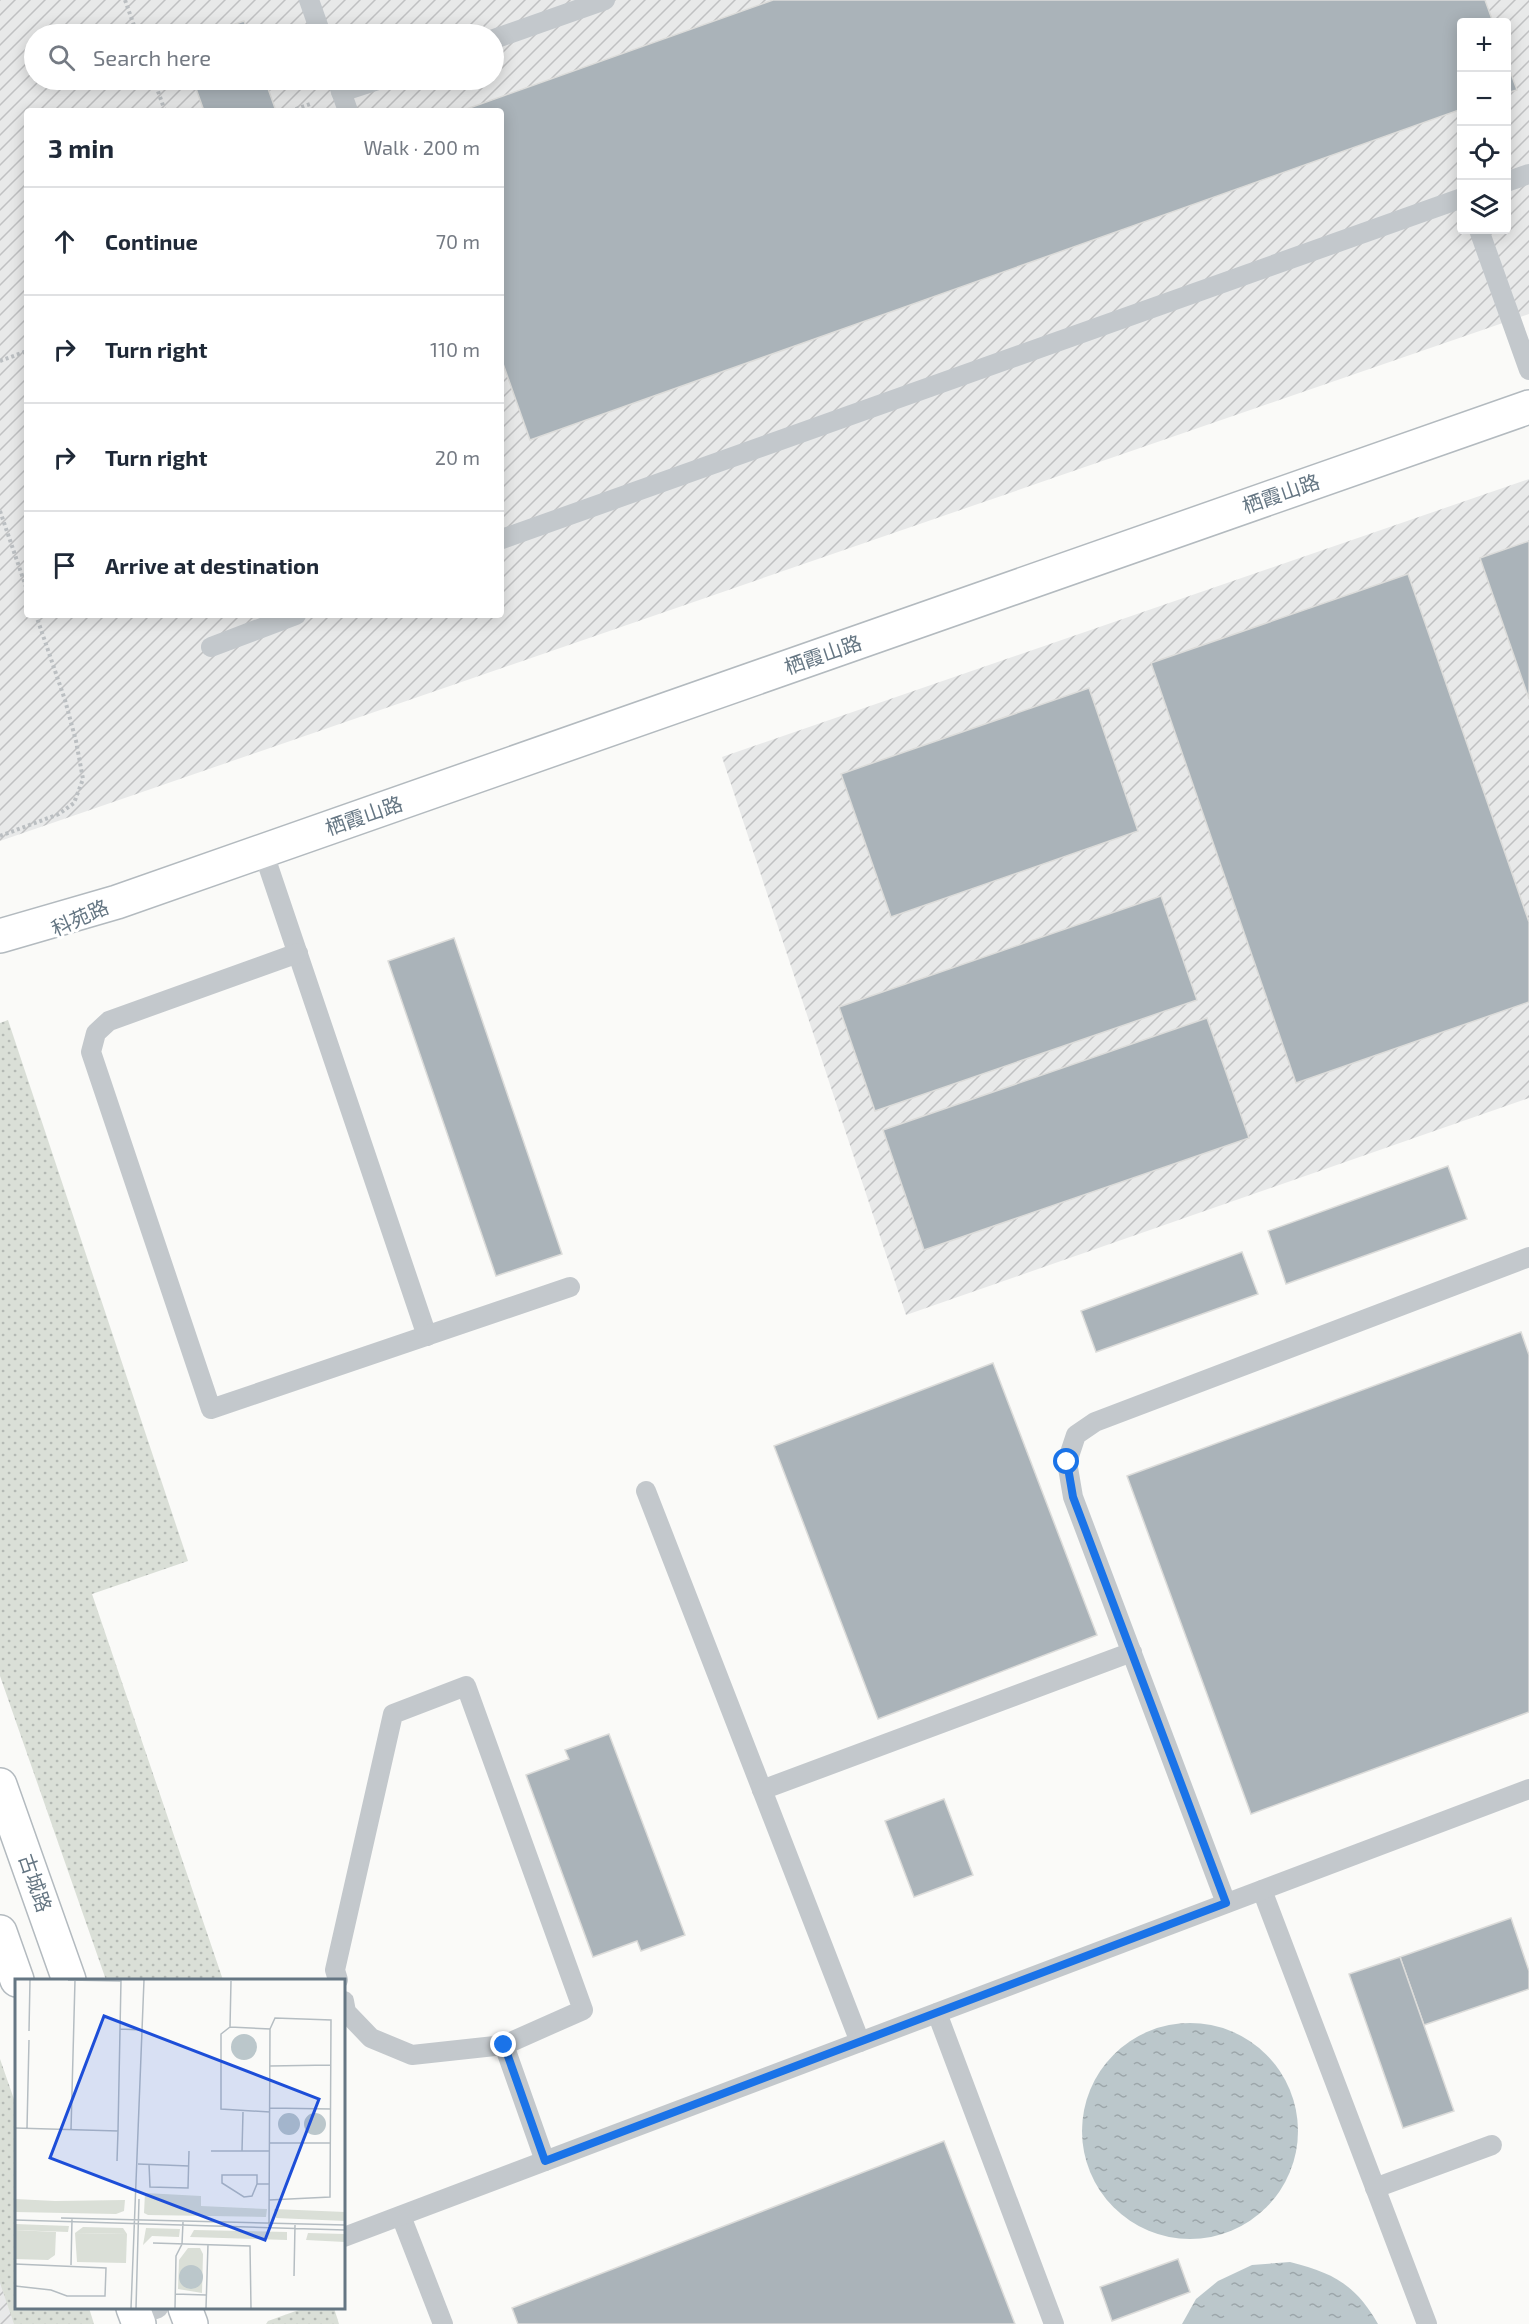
<!DOCTYPE html>
<meta charset="utf-8">
<style>
:root{--surface:#fff;--page:#f6f6f7;--text:#1f2937;--muted:#747a83;--line:#e0e1e3}
body{margin:0;font-family:"Exo 2","Noto Sans SC",sans-serif;background:var(--page);color:var(--text)}
.controls{position:absolute;right:18px;top:18px;display:grid;overflow:hidden;border-radius:6px;box-shadow:0 3px 15px #0003}
.controls button{width:54px;height:54px;display:grid;place-items:center;padding:0;border:0;border-bottom:2px solid var(--line);background:var(--surface);color:var(--text);font:30px sans-serif}
.stop{position:absolute;width:18px;height:18px;margin:-14px;border:4px solid #1a73e8;border-radius:50%;background:#fff}
.stop.end{background:#1a73e8;border-color:#fff;box-shadow:0 2px 6px #0008}
.list{margin:0;padding:0;list-style:none}
h2{display:flex;justify-content:space-between;align-items:center;height:78px;margin:0;padding:0 24px;font-size:26px}
h2 small{font-size:20px;font-weight:400;color:var(--muted)}
.list li{display:grid;grid-template-columns:39px 1fr auto;gap:18px;align-items:center;box-sizing:border-box;height:108px;padding:0 24px;border-top:2px solid var(--line)}
.list b{display:block;font-size:22px;white-space:nowrap}
.list em{font-size:20px;font-style:normal;color:var(--muted)}
.icon{flex:none;width:33px;height:33px;fill:none;stroke:currentColor;stroke-width:2;stroke-linecap:round;stroke-linejoin:round}
.map{position:relative;flex:none;width:1529px;height:2324px;overflow:hidden}
.search{position:absolute;background:var(--surface);box-shadow:0 3px 15px #0003;left:24px;top:24px;width:480px;height:66px;display:flex;align-items:center;gap:15px;box-sizing:border-box;padding:0 21px;border-radius:33px;color:var(--muted);font-size:22px}
.panel{position:absolute;background:var(--surface);box-shadow:0 3px 15px #0003;left:24px;top:108px;width:480px;height:510px;border-radius:6px}
.map>svg:first-child{display:block}
</style>
<div class="map">
<svg width="1529" height="2324" viewBox="0 0 1529 2324">
<defs>
<pattern id="industrial-furrows" width="10" height="10" patternUnits="userSpaceOnUse" patternTransform="scale(1.5)"><rect width="10" height="10" fill="#e8e9e9"/><path d="M-1 1l2-2M0 10L10 0M9 11l2-2" fill="none" stroke="#c0c1c2"/></pattern>
<pattern id="grass-dots" width="8" height="8" patternUnits="userSpaceOnUse" patternTransform="scale(1.5)"><rect width="8" height="8" fill="#dadfd7"/><path d="M2 2h.1M6 6h.1" fill="none" stroke="#b4b9b4" stroke-width="1.8" stroke-linecap="round"/></pattern>
<pattern id="water-ripples" width="26" height="14" patternUnits="userSpaceOnUse" patternTransform="scale(1.5)"><rect width="26" height="14" fill="#bbc7cb"/><path d="M2 4q2-2 4 0t4 0M15 11q2-2 4 0t4 0" fill="none" stroke="#9ca6aa"/></pattern>
</defs>
<rect width="100%" height="100%" fill="#fafaf8"/>
<g fill="url(#industrial-furrows)" fill-rule="evenodd">
<path d="M0,0H1529V314L0,841ZM1462,22H1506V230H1462ZM34,34H494V80H34ZM27,111H501V615H27Z"/>
<polygon points="1529,479 1529,1098 906,1315 722,757"/>
<polygon points="0,2280 15,2324 0,2324"/>
</g>
<g fill="url(#grass-dots)">
<polygon points="8,1020 188,1561 92,1594 223,1980 106,1980 0,1676 0,1023"/>
<polygon points="0,2059 16,2105 16,2308 89,2308 94,2324 14,2324 0,2283"/>
<polygon points="304,2308 334,2308 339,2324 266,2324 268,2321"/>
</g>
<g fill="url(#water-ripples)">
<circle cx="1190" cy="2131" r="108"/>
<path d="M1290,2262C1333,2273 1355,2284 1378,2324H1182L1196,2299L1218,2281L1252,2265Z"/>
</g>
<g fill="#aab3b9" stroke="#dcdcda" stroke-width="1.5">
<polygon points="773,0 1485,0 1493,22 1462,22 1462,109 530,440 501,358 501,111 461,111"/>
<polygon points="244,21 249,34 206,34"/>
<polygon points="1506,60 1517,90 1506,93"/>
<polygon points="193,80 265,80 276,111 204,111"/>
<polygon points="1529,541 1529,699 1480,558"/>
<polygon points="1408,574 1529,922 1529,1002 1296,1083 1151,663"/>
<polygon points="1089,688 1138,831 891,917 841,774"/>
<polygon points="1161,896 1197,1000 875,1111 839,1007"/>
<polygon points="454,938 562,1254 496,1276 388,961"/>
<polygon points="1207,1018 1249,1138 924,1250 883,1130"/>
<polygon points="1448,1166 1467,1219 1286,1284 1268,1231"/>
<polygon points="1242,1252 1258,1294 1096,1352 1081,1311"/>
<polygon points="1521,1332 1529,1355 1529,1712 1251,1814 1127,1476"/>
<polygon points="993,1363 1097,1635 878,1719 774,1446"/>
<polygon points="609,1734 685,1935 641,1951 637,1941 593,1957 526,1775 569,1759 565,1750"/>
<polygon points="944,1799 973,1875 914,1897 885,1821"/>
<polygon points="1511,1918 1529,1971 1529,1989 1424,2025 1400,1957"/>
<polygon points="1400,1957 1454,2111 1403,2128 1349,1974"/>
<polygon points="944,2141 1015,2324 518,2324 512,2308"/>
<polygon points="1178,2259 1190,2292 1112,2321 1100,2287"/>
</g>
<g fill="none" stroke-linecap="round" stroke-linejoin="round">
<defs>
<g id="secondary">
<polyline points="0,936 117,902 1529,407"/>
<polyline points="0,1785 69,1980"/>
<polyline points="0,1932 17,1980"/>
<polyline points="133,2308 139,2324"/>
<polyline points="185,2308 191,2324"/>
</g>
</defs>
<use href="#secondary" stroke="#b3babf" stroke-width="36"/>
<g stroke="#bbbfc2" stroke-width="4" stroke-dasharray="3 3" stroke-linecap="butt">
<polyline points="125,0 137,34"/>
<polyline points="154,80 165,111"/>
<polyline points="290,111 310,104"/>
<polyline points="0,361 27,351"/>
<polyline points="0,511 27,590"/>
<polyline points="0,836 59,814 74,803 83,779 76,741 65,700 36,615"/>
</g>
<g stroke="#c3c8cc" stroke-width="20">
<polyline points="309,0 321,34"/>
<polyline points="494,39 605,0"/>
<polyline points="337,80 348,111"/>
<polyline points="341,92 378,80"/>
<polyline points="1506,182 1529,174"/>
<polyline points="1479,230 1529,370"/>
<polyline points="501,537 502,539 1462,198"/>
<polyline points="211,647 296,615"/>
<polyline points="263,851 427,1336"/>
<polyline points="298,953 109,1021 96,1033 91,1052 211,1409 570,1287"/>
<polyline points="646,1491 860,2042"/>
<polyline points="762,1790 1132,1652"/>
<polyline points="1262,1890 1427,2324"/>
<polyline points="1226,1903 1073,1497 1067,1462 1076,1435 1095,1422 1529,1257"/>
<polyline points="338,1980 335,1970 393,1714 466,1686 583,2010 504,2045 412,2055 371,2038 346,2012 344,2001"/>
<polyline points="937,2013 1054,2324"/>
<polyline points="504,2045 545,2161"/>
<polyline points="1375,2188 1492,2145"/>
<polyline points="401,2216 443,2324"/>
<polyline points="344,2237 1529,1789"/>
<polyline points="136,2316 158,2308"/>
</g>
<use href="#secondary" stroke="#fff" stroke-width="33"/>
</g>
<g fill="none" stroke-linecap="round" stroke-linejoin="round">
<polyline stroke="#1a73e8" stroke-width="8" points="504,2045 545,2161 1226,1903 1073,1497 1067,1462"/>
</g>
<g text-anchor="middle" stroke-width="6" stroke-linejoin="round" paint-order="stroke">
<g font-size="20" fill="#657683" stroke="#fff">
<text transform="translate(1281 494) rotate(-19)" y="7">栖霞山路</text>
<text transform="translate(823 655) rotate(-19)" y="7">栖霞山路</text>
<text transform="translate(364 816) rotate(-19)" y="7">栖霞山路</text>
<text transform="translate(80 918) rotate(-24)" y="7">科苑路</text>
<text transform="translate(35 1883) rotate(71)" y="7">古城路</text>
</g>
</g>
<g transform="translate(15 1979)">
<rect width="330" height="330" fill="#fafaf8"/>
<path d="M130,214L186,217V227L252,230L251,238L133,236L129,234ZM0,220L40,222L110,221L109,232L101,235L0,233ZM259,230L330,233V242L261,239ZM0,245L54,247L53,253L0,251ZM68,248L108,249L112,255L60,254ZM131,249L165,250L164,258L137,257L128,266ZM179,251L272,253V261L175,258ZM293,254L330,255V263L291,261Z" fill="#dadfd7"/>
<path d="M0,251L41,253L40,276L33,281L0,280ZM60,254L112,255L111,284L62,283ZM173,269H185L188,275L187,314L163,310L164,281Z" fill="#dadfd7"/>
<path d="M216 68a13 13 0 1 1 26 0a13 13 0 1 1-26 0ZM263 145a11 11 0 1 1 22 0a11 11 0 1 1-22 0ZM289 145a11 11 0 1 1 22 0a11 11 0 1 1-22 0ZM164 298a12 12 0 1 1 24 0a12 12 0 1 1-24 0Z" fill="#bbc7cb"/>
<path fill="none" stroke="#b5bdc2" stroke-width="1.5" d="M53,1L106,2M215,48L216,2M105,50L127,51M14,52L15,1M255,87L316,86M255,129L316,130M0,149L103,152L106,1M12,149L14,61M56,151L60,1M254,164H315M196,172H254M227,172L228,133M102,182L103,152M123,185L174,187M134,185L135,208L173,209L174,172M242,205L237,217L229,218L207,204V196H242V205H254M254,221L315,218L316,41L260,39L255,50M46,239L330,246M0,241L330,251M254,247L255,50L215,48L206,55V130L255,133M138,264L235,267L236,329M0,285L91,289L90,317H52L36,311L0,307M56,286L57,240M279,297L280,246M160,315L191,316M116,329L129,1M121,329L124,220M160,329L161,277L167,265L168,243M191,329L193,265"/>
<path fill="#1d4ed8" fill-opacity="0.15" stroke="#1d4ed8" stroke-width="3" d="M89,37L304,120L250,261L35,179Z"/>
<rect width="330" height="330" fill="none" stroke="#657683" stroke-width="3"/>
</g>
</svg>
<div class="controls">
<button>+</button>
<button>−</button>
<button><svg class="icon" aria-label="locate" viewBox="0 0 24 24"><circle cx="12" cy="12" r="6"/><path d="M12 2v4M12 18v4M2 12h4M18 12h4"/></svg></button>
<button><svg class="icon" aria-label="layers" viewBox="0 0 24 24"><path d="M12 4l9 5-9 5-9-5zM3 14l9 5 9-5"/></svg></button>
</div>
<div class="stop" style="left:1067px;top:1462px"></div>
<div class="stop end" style="left:504px;top:2045px"></div>
<div class="search"><svg class="icon" aria-label="search" viewBox="0 0 24 24"><circle cx="10" cy="10" r="6"/><path d="M15 15l6 6"/></svg>Search here</div>
<section class="panel">
<h2>3 min<small>Walk · 200 m</small></h2>
<ul class="list">
<li><svg class="icon" aria-label="ahead" viewBox="0 0 24 24"><path d="M12 20V5M6 11l6-6 6 6"/></svg><div><b>Continue</b></div><em>70 m</em></li>
<li><svg class="icon" aria-label="right" viewBox="0 0 24 24"><path d="M7 20v-9h11M14 6l5 5-5 5"/></svg><div><b>Turn right</b></div><em>110 m</em></li>
<li><svg class="icon" aria-label="right" viewBox="0 0 24 24"><path d="M7 20v-9h11M14 6l5 5-5 5"/></svg><div><b>Turn right</b></div><em>20 m</em></li>
<li><svg class="icon" aria-label="arrive" viewBox="0 0 24 24"><path d="M6 21V4h12l-3 4 3 4H6"/></svg><div><b>Arrive at destination</b></div></li>
</ul>
</section>
</div>
